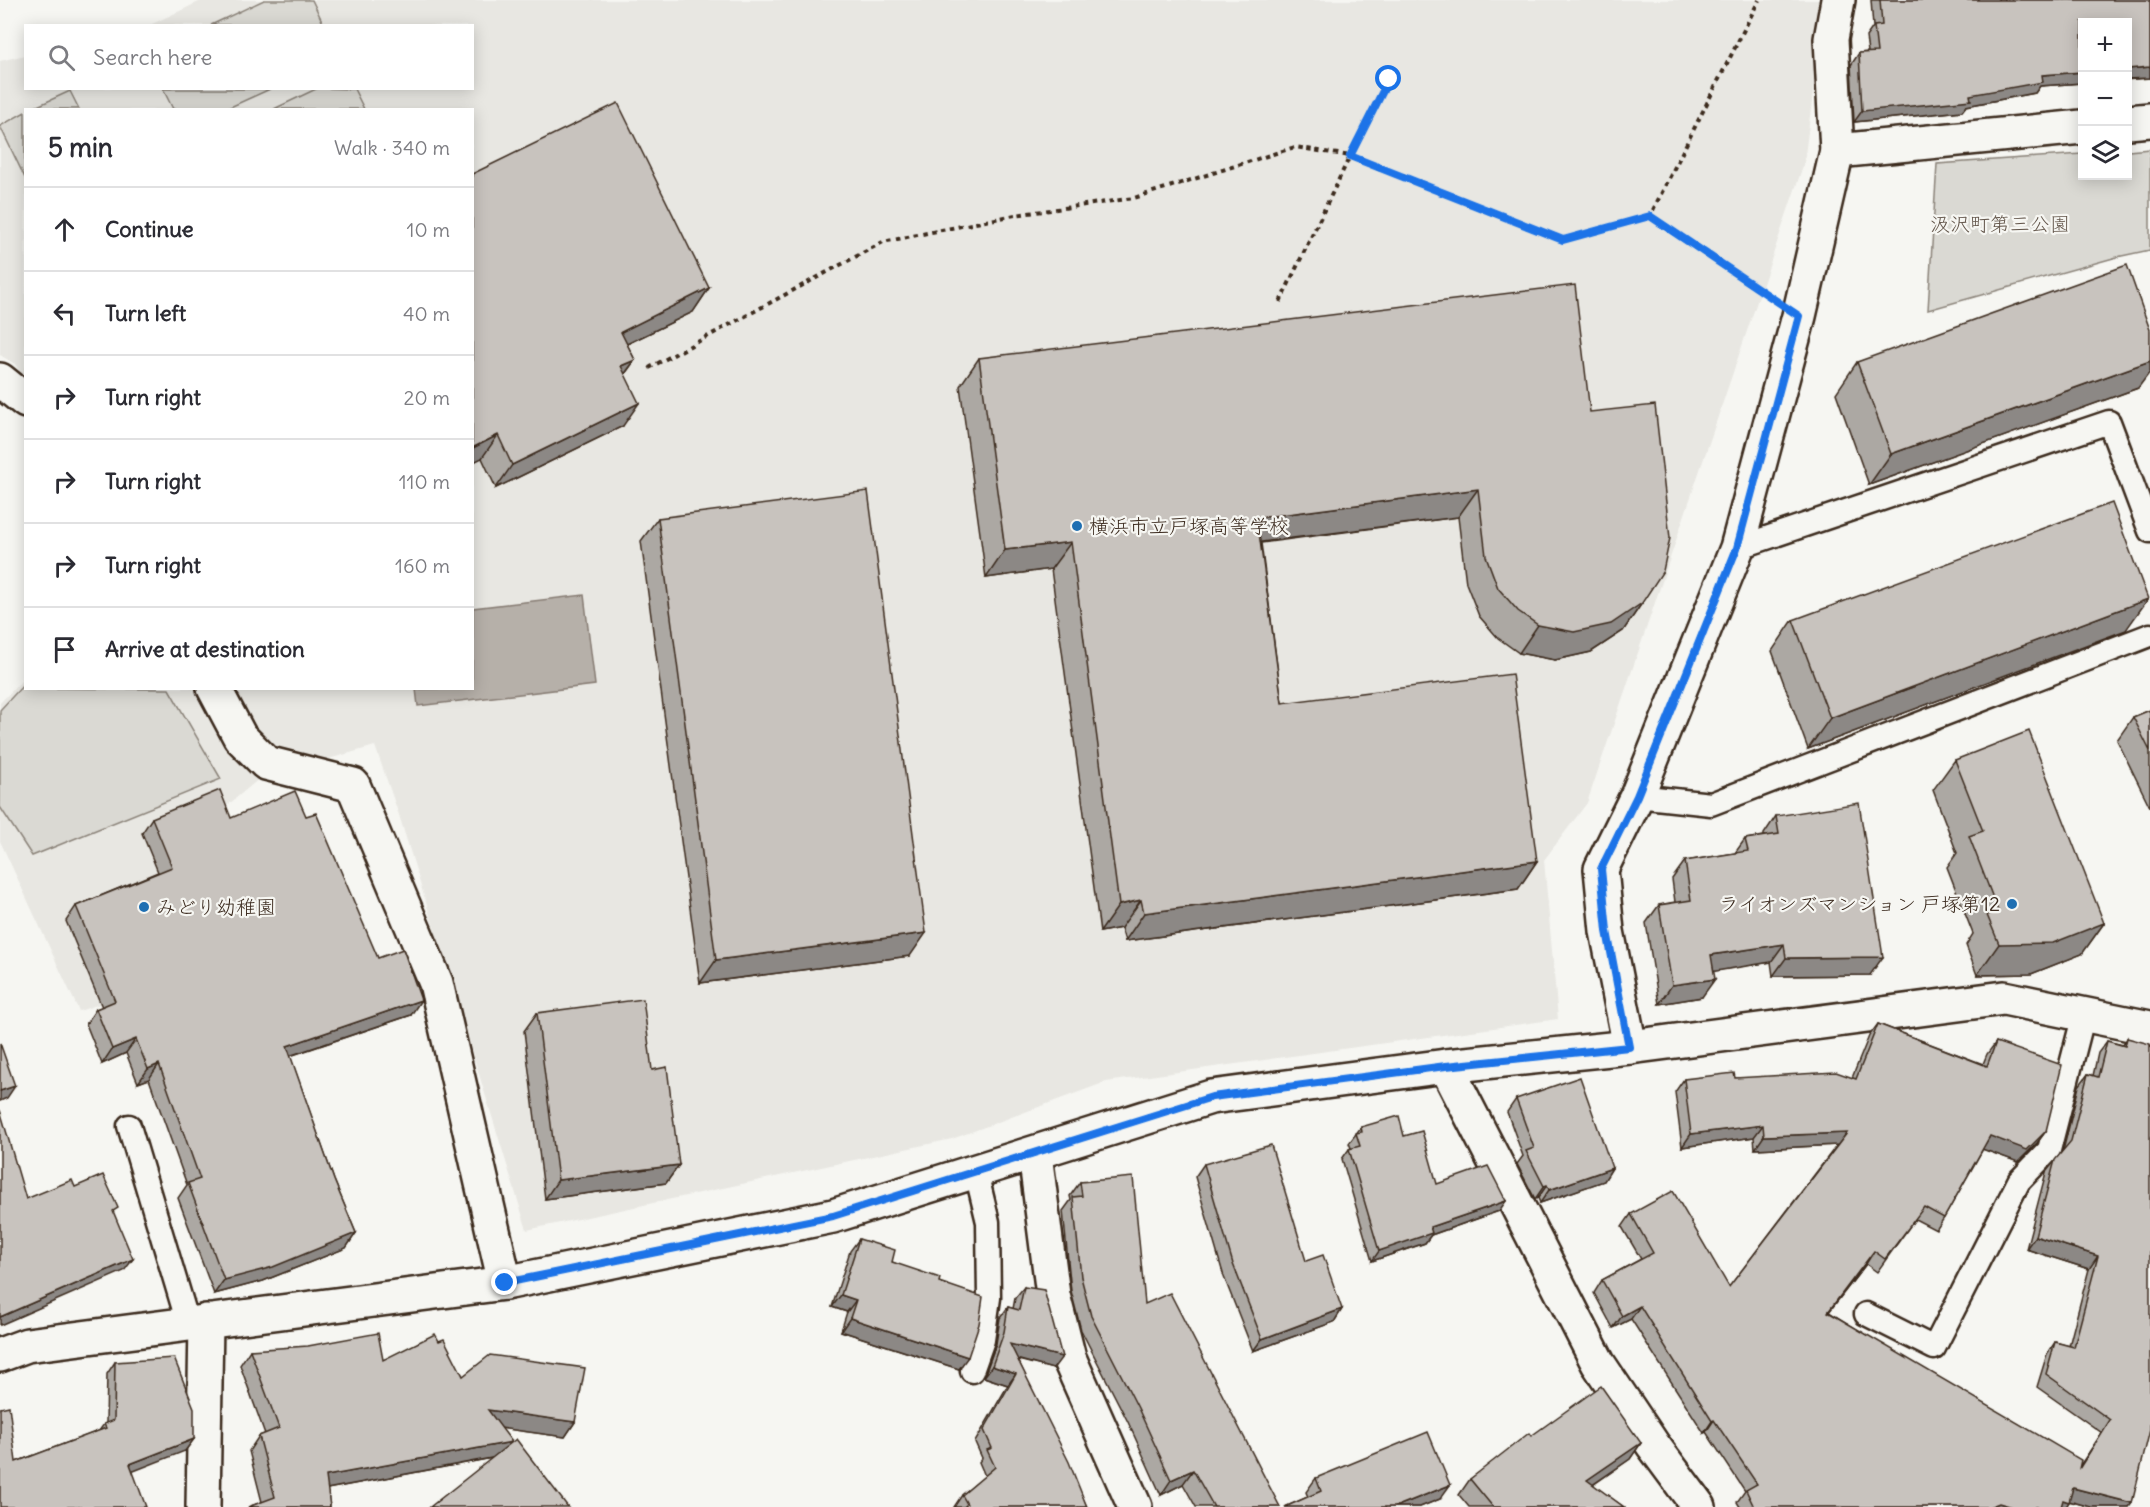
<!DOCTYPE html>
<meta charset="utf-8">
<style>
:root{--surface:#fff;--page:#f7f7f7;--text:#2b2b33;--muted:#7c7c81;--line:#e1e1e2}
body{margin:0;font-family:Delius,"Klee One",sans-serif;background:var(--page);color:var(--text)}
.controls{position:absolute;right:18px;top:18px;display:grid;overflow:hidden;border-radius:0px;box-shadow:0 3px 15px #0003}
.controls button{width:54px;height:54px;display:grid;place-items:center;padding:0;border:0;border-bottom:2px solid var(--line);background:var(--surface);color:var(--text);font:30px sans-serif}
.stop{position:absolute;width:18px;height:18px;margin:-14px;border:4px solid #1a73e8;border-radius:50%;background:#fff}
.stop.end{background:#1a73e8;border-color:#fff;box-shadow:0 2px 6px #0008}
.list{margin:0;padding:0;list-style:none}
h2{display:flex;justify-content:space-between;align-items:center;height:78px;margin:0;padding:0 24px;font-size:26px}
h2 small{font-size:20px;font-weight:400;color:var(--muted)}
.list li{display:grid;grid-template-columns:39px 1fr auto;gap:18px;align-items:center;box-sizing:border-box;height:84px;padding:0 24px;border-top:2px solid var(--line)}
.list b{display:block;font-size:22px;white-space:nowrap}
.list em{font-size:20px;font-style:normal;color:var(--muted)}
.icon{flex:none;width:33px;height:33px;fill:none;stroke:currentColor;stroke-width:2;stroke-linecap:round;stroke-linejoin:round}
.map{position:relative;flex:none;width:2150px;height:1507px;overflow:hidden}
.search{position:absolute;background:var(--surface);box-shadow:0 3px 15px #0003;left:24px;top:24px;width:450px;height:66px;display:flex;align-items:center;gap:15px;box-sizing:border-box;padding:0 21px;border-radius:0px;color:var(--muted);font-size:22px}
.panel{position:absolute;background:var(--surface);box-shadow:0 3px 15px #0003;left:24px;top:108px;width:450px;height:582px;border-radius:0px}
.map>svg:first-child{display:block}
</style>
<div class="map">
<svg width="2150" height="1507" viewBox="0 0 2150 1507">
<rect width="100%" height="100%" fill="#f6f6f2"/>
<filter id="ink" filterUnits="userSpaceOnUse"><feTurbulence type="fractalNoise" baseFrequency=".0167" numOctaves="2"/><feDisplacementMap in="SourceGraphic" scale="12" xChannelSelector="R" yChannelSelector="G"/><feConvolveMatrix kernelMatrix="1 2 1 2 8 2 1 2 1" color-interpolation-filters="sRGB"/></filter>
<g filter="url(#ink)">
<polygon fill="#e8e7e2" points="203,0 1825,0 1804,163 1587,803 1544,860 1558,1019 1106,1082 952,1139 527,1230 399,815 375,746 260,778 217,814 189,974 79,1011 0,841 0,703 25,677 26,688 472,688 472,110 26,110 25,379 15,364 0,355 0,61 25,55 26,88 472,88 472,26 150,25"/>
<g fill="#dad9d3" stroke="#8a8278" stroke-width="1.5">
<polygon points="264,0 312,0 324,25 211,25"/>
<polygon points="318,88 354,89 364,109 274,109"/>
<polygon points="163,89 270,89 226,109 173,109"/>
<polygon points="70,91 79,109 31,109"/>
<polygon points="25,112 25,178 0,126"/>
<polygon points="2150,149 2150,250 2117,257 1928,310 1937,164 2082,154 2082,176 2128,176 2128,151"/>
<polygon points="25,683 26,688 169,689 221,779 32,856 0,807 0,710"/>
</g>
<polygon fill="#b6b0a9" stroke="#857a71" stroke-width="1.5" points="584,595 595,685 418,706 416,689 472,688 473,608"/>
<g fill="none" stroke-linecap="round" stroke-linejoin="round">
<defs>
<g id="service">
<polyline points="1737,548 2109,422 2150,531"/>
<polyline points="1637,796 1711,804 2150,635"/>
<polyline points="129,1126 188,1323"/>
<polyline points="1866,1314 1934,1348 2019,1181 2049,1150 2084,1014"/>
<polyline points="972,1371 983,1340 989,1298 988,1222 976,1172"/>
</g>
<g id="minor">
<polyline points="2128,122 2150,120"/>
<polyline points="1837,151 2082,127"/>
<polyline points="0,380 26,401"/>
<polyline points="214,688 240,737 266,763 353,785 436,983 505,1283"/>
<polyline points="1630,1047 1607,931 1601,869 1637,796 1737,548 1799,316 1837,151 1831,39 1838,0"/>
<polyline points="1446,1066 1598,1363 1653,1445 1699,1507"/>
<polyline points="1035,1154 1053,1295 1069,1358 1135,1507"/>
<polyline points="0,1355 27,1345 505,1283 833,1216 1211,1097 1446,1066 1630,1047 2004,998 2150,1028"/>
<polyline points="203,1507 206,1321"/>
</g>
</defs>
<use href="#service" stroke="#3b2a1e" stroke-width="27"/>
<use href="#minor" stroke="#3b2a1e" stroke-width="38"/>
<g stroke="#3b2a1e" stroke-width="4" stroke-dasharray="4.5 4.5" stroke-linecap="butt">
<polyline points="1650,216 1761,291"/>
<polyline points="1280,302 1350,156 1389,79"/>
<polyline points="649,368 883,242 1015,215 1134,198 1295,147 1350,156 1563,240 1650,216 1759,0"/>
</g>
<use href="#service" stroke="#f6f6f2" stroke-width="22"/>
<use href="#minor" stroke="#f6f6f2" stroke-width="33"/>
</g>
<g fill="#aca8a3" stroke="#3b2a1e" stroke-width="1.5">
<polygon points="1871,0 2150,0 2150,78 2040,86 2035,93 1966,106 1962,111 1854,122 1851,65 1859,53 1868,52 1866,37 1873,27"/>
<polygon points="472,174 709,288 693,312 627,344 635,360 625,374 623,426 496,488 482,458"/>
<polygon points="979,358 1590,412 1642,603 1623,631 1591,652 1555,660 1519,653 1498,638 1479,616 1466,583 1458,517 1261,543 1282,703 1537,861 1518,889 1125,941 1121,928 1100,932 1051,569 986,578 960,386"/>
<polygon points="1857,362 2138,388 1869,485 1836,393"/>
<polygon points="658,518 910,956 700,983 641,541"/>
<polygon points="1793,620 2126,630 1808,749 1772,651"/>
<polygon points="2150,710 2150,807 2117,740 2133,717"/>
<polygon points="1955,760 2104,923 2082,954 2031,974 1977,975 1966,945 1973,934 1947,867 1957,853 1933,790"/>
<polygon points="306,816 378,958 411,1015 290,1056 334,1180 356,1233 346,1248 263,1281 214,1294 178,1198 187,1185 149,1079 138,1083 126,1053 102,1064 86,1024 96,1009 102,1007 66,921 76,906 158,872 142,833 152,818 231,818"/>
<polygon points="1776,816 1870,975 1773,976 1771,962 1713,971 1702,997 1659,1004 1646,923 1659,905 1675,902 1672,879 1685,861 1735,853 1745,839 1764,836 1764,834"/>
<polygon points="537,1013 652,1070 679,1165 666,1183 545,1199 524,1031"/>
<polygon points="1878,1024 1983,1064 1987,1054 1996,1042 2046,1131 2037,1143 2018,1162 1983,1149 1944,1218 1936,1230 1915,1219 1877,1272 1866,1264 1829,1312 2079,1467 2102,1433 2037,1387 2047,1354 2055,1342 2069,1346 2089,1269 2026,1249 2046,1172 2063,1151 2079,1086 2088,1074 2093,1076 2098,1053 2107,1041 2123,1045 2127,1038 2132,1503 2129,1507 2091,1507 2069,1501 2066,1507 1740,1507 1737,1502 1745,1491 1706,1432 1704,1433 1631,1319 1613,1328 1594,1293 1602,1280 1641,1259 1622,1227 1631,1214 1729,1287 1837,1145 1755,1149 1754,1137 1682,1147 1675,1092 1684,1079 1735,1078 1852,1078 1869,1036"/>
<polygon points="1516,1099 1612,1168 1604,1181 1540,1203 1538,1198 1535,1199 1517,1164 1523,1156 1507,1112"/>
<polygon points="1361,1127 1404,1136 1437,1184 1499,1211 1431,1235 1425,1243 1372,1261 1342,1159 1349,1149 1351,1148 1349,1143"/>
<polygon points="1204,1164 1306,1261 1342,1309 1334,1322 1253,1351 1224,1277 1195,1177"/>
<polygon points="1080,1182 1145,1304 1280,1507 1196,1507 1183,1484 1161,1495 1128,1422 1081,1330 1071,1291 1063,1211 1071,1200 1070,1196"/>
<polygon points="859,1239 892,1262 939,1282 959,1369 841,1331 847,1312 832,1307 850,1251"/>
<polygon points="1024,1287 1053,1369 1018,1360 1087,1507 954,1507 962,1495 985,1476 979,1462 982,1458 975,1442 1008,1385 984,1377 996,1344 1000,1318 1008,1307 1013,1309 1015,1298"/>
<polygon points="439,1341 463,1376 575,1422 565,1437 502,1428 492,1458 327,1489 330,1507 248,1507 262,1502 249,1451 259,1436 265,1434 240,1365 250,1350 383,1360"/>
<polygon points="115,1362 194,1439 185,1451 16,1462 99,1431 104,1424 106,1423 107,1374"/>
<polygon points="1531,1436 1641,1443 1630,1459 1593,1485 1624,1507 1469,1507 1459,1495 1470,1479"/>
<polygon points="1316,1478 1440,1499 1420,1507 1285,1507 1308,1497 1306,1492"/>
</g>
<g fill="#8c8885" stroke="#3b2a1e" stroke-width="1.5">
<polygon points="2150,67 2150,78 2127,79 2127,69"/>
<polygon points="2082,72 2082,83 2040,86 2035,93 1966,106 1962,111 1854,122 1862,111 1970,95 2042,75"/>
<polygon points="709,288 693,312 604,355 621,332"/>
<polygon points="635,360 618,383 621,366"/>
<polygon points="2150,361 2150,372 2138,388 1869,485 1891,454"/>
<polygon points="639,403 623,426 496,488 512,465"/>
<polygon points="498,435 482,458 472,463 473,448"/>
<polygon points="1478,489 1458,517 1238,545 1257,518"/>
<polygon points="1071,542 1051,569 986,578 1005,550"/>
<polygon points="2148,599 2126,630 1808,749 1830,718"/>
<polygon points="1642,603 1623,631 1591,652 1555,660 1519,653 1538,625"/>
<polygon points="1537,861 1518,889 1125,941 1144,913"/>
<polygon points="1141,900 1121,928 1100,932 1119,905"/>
<polygon points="2104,923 2082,954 2031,974 1977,975 1999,944"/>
<polygon points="926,933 910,956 700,983 716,960"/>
<polygon points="1784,944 1771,962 1698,974 1711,955"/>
<polygon points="1883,957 1870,975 1773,976 1786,958"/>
<polygon points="1715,979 1702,997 1659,1004 1672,985"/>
<polygon points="421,1000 411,1015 277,1060 287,1046"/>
<polygon points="136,1039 126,1053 102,1064 112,1049"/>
<polygon points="159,1064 149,1079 138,1083 148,1069"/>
<polygon points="15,1086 7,1098 0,1101 0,1091"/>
<polygon points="1763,1125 1754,1137 1682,1147 1691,1134"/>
<polygon points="2046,1131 2037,1143 2018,1162 1982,1149 1990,1136"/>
<polygon points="1847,1133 1838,1145 1755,1149 1764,1136"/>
<polygon points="679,1165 666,1183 545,1199 558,1180"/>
<polygon points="1612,1168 1604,1181 1540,1203 1549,1190"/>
<polygon points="1547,1185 1538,1198 1535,1199 1544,1186"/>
<polygon points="1506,1201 1499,1211 1431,1235 1425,1243 1372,1261 1379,1251 1430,1227"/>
<polygon points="356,1233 346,1248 263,1281 214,1294 224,1280"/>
<polygon points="2035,1236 2098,1256 2089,1269 2026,1249"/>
<polygon points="1874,1251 1866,1264 1819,1324 1828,1312"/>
<polygon points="133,1259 124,1271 0,1325 0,1317"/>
<polygon points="841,1295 856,1300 847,1312 832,1307"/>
<polygon points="1640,1306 1631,1319 1613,1328 1622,1316"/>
<polygon points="1342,1309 1334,1322 1253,1351 1262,1339"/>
<polygon points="850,1318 968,1357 959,1369 841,1331"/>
<polygon points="1010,1344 1062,1357 1053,1369 1002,1355"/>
<polygon points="992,1366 1016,1374 1008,1385 984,1377"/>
<polygon points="488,1410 575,1422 565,1437 478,1425"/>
<polygon points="1714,1420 1706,1432 1704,1433 1712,1421"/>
<polygon points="194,1439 185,1451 121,1476 130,1464"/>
<polygon points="512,1442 502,1456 316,1491 326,1476"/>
<polygon points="1641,1443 1630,1459 1576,1496 1587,1480"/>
<polygon points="1193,1470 1183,1484 1161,1495 1171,1480"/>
<polygon points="1450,1485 1440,1499 1420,1507 1395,1507"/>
<polygon points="2073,1488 2132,1503 2129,1507 2091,1507 2065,1500"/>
<polygon points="2063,1500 2069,1502 2066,1507 2059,1507"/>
<polygon points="1999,1503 2013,1507 1989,1507"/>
</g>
<g fill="#c8c3be" stroke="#3b2a1e" stroke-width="1.5">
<polygon points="1880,0 2150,0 2150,67 2127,69 2127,22 2082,22 2082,72 2042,75 2043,82 1970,95 1971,100 1862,111 1859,53 1877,52 1874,26 1882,25"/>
<polygon points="618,103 709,288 621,332 635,360 621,366 639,403 512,465 498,435 472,448 472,174"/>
<polygon points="2127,265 2150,330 2150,361 1891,454 1857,362"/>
<polygon points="1575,285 1590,412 1655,405 1670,538 1663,571 1642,603 1611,624 1574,632 1538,625 1518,611 1498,588 1486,556 1478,489 1257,518 1282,703 1512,674 1537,861 1144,913 1141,900 1119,905 1071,542 1005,550 979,358"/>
<polygon points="868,491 926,933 716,960 658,518"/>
<polygon points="2112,503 2148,599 1830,718 1793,620"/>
<polygon points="2150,710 2150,751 2133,717"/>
<polygon points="2029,731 2104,923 2053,943 1999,944 1987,915 1998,911 1969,836 1983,831 1955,760"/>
<polygon points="220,790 231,818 295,791 306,816 316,813 378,958 403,949 421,1000 287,1046 334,1180 356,1233 273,1267 224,1280 188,1183 200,1179 159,1064 148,1069 136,1039 112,1049 96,1009 115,1001 76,906 172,867 152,818"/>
<polygon points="1859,803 1883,957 1786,958 1784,944 1711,955 1715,979 1672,985 1659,905 1691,900 1685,861 1748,851 1745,839 1779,834 1776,816"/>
<polygon points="643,999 652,1070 667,1067 679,1165 558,1180 537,1013"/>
<polygon points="1878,1024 1987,1066 1996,1042 2062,1065 2046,1131 2027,1150 1990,1136 1944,1218 1924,1207 1885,1259 1874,1251 1828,1312 2081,1460 2079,1469 2110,1420 2046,1374 2055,1342 2074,1347 2098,1256 2035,1236 2055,1160 2071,1141 2088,1074 2098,1077 2107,1041 2125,1046 2127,1038 2150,1044 2150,1430 2132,1503 2073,1488 2069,1502 2063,1500 2061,1507 2013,1507 1999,1503 1989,1507 1754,1507 1746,1490 1757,1484 1714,1420 1712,1421 1640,1306 1622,1316 1602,1280 1653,1253 1631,1214 1673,1191 1729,1287 1847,1133 1764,1136 1763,1125 1691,1134 1684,1079 1734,1073 1735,1078 1836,1072 1856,1079"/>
<polygon points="0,1043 15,1086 0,1091"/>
<polygon points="1580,1077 1612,1168 1549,1190 1547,1185 1544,1186 1526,1151 1534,1148 1516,1099"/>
<polygon points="0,1110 26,1199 72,1180 75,1187 103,1175 118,1208 113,1211 133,1259 0,1317"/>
<polygon points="1399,1116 1404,1136 1422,1131 1437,1184 1488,1166 1506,1201 1430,1227 1432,1233 1379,1251 1349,1149 1360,1146 1356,1133 1362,1132 1361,1127"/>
<polygon points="1271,1145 1306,1261 1323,1255 1342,1309 1262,1339 1233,1264 1204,1164"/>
<polygon points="1133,1177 1145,1304 1170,1293 1280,1507 1214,1507 1193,1470 1171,1480 1138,1408 1091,1316 1081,1277 1073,1197 1082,1196 1080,1182"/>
<polygon points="859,1239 895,1250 892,1262 940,1278 939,1282 983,1297 979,1324 968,1357 850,1318 856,1300 841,1295"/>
<polygon points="1024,1287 1044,1290 1062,1357 1010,1344 1069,1462 1087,1507 964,1507 967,1504 962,1495 995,1467 987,1450 992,1448 984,1430 1016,1374 992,1366 1004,1332 1008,1307 1019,1310"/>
<polygon points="378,1333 383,1360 435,1334 439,1341 444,1339 463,1376 490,1355 585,1368 575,1422 488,1410 512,1442 326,1476 330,1507 248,1507 275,1497 259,1436 279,1428 250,1350 308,1346"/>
<polygon points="174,1358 194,1408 194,1439 130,1464 146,1507 0,1507 0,1408 9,1406 16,1462 106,1428 104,1424 114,1420 115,1362"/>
<polygon points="1601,1386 1641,1443 1587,1480 1624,1507 1493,1507 1470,1479 1529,1433 1531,1436"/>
<polygon points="1428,1432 1450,1485 1395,1507 1285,1507 1321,1491 1316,1478"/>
<polygon points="516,1439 568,1507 430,1507"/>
</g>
</g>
<g fill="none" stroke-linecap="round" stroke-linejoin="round" filter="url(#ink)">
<polyline stroke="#1a73e8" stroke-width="8" points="505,1283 833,1216 1212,1097 1446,1066 1629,1047 1607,931 1601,869 1637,796 1737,548 1799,316 1650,216 1563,240 1350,156 1389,79"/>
</g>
<g fill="#1f6fb2" stroke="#f6f6f2" stroke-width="2">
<circle cx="1077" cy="526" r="6"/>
<circle cx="2012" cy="904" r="6"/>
<circle cx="144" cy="907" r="6"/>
</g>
<g text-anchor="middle" stroke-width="4.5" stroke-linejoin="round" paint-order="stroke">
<g font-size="20" fill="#63564b" stroke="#f6f6f2">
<text x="2000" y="231">汲沢町第三公園</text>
</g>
<g font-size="20" fill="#3b2a1e" stroke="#f6f6f2" text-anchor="start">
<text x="1089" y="533">横浜市立戸塚高等学校</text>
<text x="2000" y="911" text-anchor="end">ライオンズマンション 戸塚第12</text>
<text x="156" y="914">みどり幼稚園</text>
</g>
</g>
</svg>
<div class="controls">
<button>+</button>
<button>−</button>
<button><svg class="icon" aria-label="layers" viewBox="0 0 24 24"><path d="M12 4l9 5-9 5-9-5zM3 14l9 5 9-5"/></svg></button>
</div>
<div class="stop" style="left:1389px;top:79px"></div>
<div class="stop end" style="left:505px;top:1283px"></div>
<div class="search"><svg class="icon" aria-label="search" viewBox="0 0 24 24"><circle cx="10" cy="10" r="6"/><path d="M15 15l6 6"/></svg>Search here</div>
<section class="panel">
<h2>5 min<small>Walk · 340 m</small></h2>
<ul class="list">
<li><svg class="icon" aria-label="ahead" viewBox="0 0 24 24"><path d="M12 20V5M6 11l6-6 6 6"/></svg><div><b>Continue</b></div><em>10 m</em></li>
<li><svg class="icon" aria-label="left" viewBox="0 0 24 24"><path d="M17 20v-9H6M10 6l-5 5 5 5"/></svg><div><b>Turn left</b></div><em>40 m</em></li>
<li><svg class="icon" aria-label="right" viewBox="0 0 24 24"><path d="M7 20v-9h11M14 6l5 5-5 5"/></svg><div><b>Turn right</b></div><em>20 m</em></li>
<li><svg class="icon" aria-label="right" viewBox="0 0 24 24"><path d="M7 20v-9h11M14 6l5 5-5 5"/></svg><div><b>Turn right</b></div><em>110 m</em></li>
<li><svg class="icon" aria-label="right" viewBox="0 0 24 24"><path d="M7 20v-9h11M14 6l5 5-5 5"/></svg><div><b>Turn right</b></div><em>160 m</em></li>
<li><svg class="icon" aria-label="arrive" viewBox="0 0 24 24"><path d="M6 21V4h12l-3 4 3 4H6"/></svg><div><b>Arrive at destination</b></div></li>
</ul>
</section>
</div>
